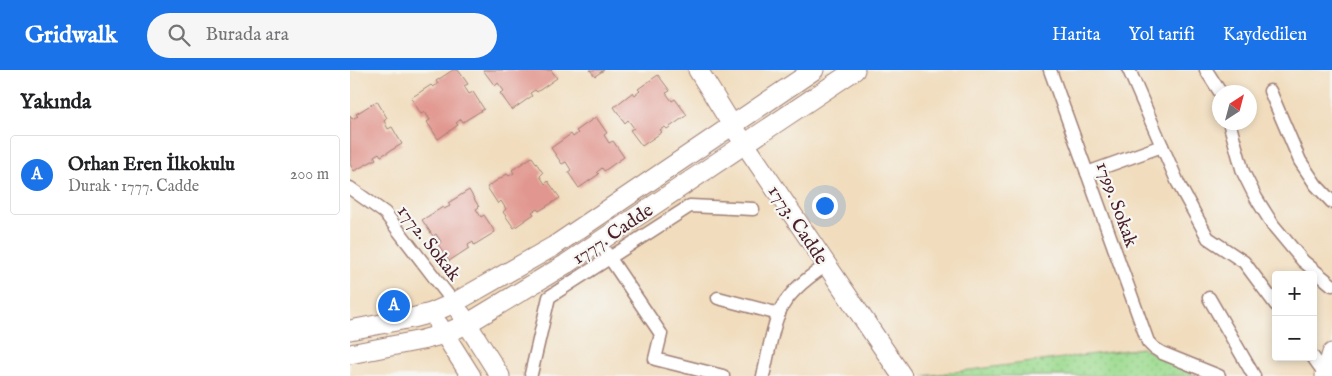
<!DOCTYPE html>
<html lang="tr">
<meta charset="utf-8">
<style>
:root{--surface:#fff;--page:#f6f6f6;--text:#202124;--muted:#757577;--line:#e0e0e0;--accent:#1a73e8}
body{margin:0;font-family:"IM FELL English",serif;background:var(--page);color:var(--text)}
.controls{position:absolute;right:15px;bottom:15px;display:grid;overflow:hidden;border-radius:5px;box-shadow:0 2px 8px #0003}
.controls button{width:45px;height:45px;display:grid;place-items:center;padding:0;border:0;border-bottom:1px solid var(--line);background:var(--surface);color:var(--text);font:25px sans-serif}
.compass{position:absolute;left:862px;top:15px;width:45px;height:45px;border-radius:50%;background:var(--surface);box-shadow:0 2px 8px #0003;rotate:36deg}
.you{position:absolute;left:474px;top:135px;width:18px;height:18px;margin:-12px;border:4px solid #fff;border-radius:50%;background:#1a73e8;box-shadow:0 0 0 8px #1a73e833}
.badge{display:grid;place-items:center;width:32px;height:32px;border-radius:50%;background:var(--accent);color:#fff;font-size:16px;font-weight:700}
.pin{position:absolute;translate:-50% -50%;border:2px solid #fff;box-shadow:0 1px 5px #0006}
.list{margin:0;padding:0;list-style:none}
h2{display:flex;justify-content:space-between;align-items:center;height:65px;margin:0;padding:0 20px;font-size:21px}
h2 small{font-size:16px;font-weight:400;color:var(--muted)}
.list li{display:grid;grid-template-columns:32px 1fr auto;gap:15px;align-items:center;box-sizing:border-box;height:80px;margin:0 10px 10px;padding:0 10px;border:1px solid var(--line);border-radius:5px}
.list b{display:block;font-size:19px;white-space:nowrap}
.list p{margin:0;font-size:16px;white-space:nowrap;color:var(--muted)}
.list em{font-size:16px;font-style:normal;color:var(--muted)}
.icon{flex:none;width:28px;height:28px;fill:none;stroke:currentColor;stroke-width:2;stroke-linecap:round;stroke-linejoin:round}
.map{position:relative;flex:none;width:982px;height:306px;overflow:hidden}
header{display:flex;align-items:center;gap:30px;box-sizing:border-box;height:70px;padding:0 25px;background:var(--accent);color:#fff}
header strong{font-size:24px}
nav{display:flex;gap:28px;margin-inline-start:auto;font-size:18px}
.search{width:350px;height:45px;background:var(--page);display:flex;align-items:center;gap:12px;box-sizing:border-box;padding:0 18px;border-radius:28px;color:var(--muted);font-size:19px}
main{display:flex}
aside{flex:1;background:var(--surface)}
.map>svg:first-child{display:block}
</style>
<header>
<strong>Gridwalk</strong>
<div class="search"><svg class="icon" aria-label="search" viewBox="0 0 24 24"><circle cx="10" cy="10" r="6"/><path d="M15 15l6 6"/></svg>Burada ara</div>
<nav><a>Harita</a><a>Yol tarifi</a><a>Kaydedilen</a></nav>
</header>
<main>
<aside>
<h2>Yakında<small></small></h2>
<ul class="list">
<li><span class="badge">A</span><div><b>Orhan Eren İlkokulu</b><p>Durak · 1777. Cadde</p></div><em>200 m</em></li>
</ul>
</aside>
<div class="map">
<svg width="982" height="306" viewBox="0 0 982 306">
<defs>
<pattern id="park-dots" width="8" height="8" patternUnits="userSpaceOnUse" patternTransform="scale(1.25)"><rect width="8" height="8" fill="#9ddb90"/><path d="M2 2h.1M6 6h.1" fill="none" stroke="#89bc7c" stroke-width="1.8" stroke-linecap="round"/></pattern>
</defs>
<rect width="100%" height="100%" fill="#f6f6f2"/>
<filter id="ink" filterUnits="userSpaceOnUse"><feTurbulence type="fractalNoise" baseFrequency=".02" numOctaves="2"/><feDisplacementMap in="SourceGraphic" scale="10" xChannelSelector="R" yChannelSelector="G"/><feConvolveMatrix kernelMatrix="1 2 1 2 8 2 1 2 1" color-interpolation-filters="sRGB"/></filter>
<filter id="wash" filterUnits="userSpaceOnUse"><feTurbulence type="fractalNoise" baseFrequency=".0096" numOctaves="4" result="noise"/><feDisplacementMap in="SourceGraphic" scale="20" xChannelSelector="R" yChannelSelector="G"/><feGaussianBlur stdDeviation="1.12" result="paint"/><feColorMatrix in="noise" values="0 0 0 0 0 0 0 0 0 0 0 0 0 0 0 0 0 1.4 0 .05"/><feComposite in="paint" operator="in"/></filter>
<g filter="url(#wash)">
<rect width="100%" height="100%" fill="#f1ddbe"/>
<polygon fill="url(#park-dots)" stroke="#747d5e" points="792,278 846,306 573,306"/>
<g id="blocks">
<g fill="#e1978f">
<polygon points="103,0 108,0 118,14 114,16 119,24 123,22 134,39 113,52 111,49 106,53 108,55 88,69 77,52 80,50 75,42 71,44 61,28 81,15 83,17 88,14 86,11"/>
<polygon points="133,0 201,0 207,8 187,22 185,20 180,23 182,26 162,40 150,23 154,21 148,13 145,16"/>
<polygon points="240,0 254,0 245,6"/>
<polygon points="308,5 320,21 316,23 322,31 325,29 337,45 317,59 315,57 310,60 312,62 292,76 280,60 284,58 278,50 275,53 264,37 283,22 285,25 290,21 288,19"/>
<polygon points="27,31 37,48 34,51 38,59 42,57 52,74 31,86 29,83 24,86 26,89 4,101 0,94 0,45 2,49 8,46 6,44"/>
<polygon points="246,47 257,63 254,65 259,73 263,71 274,87 254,101 252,98 247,102 249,104 229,118 218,102 221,100 216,92 212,94 201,78 221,64 223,67 228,63 226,61"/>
<polygon points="182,87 193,103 190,106 195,114 198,111 210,128 189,141 187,139 182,142 184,144 164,158 153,142 156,139 151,131 148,134 137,117 157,104 159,106 164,103 162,100"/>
<polygon points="119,120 129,137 126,139 131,147 134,145 145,162 124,175 123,172 118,175 119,178 99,191 88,174 91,172 86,164 83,166 72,150 93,137 94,139 100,136 98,133"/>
</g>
</g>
</g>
<g filter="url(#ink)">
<use href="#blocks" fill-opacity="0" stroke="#9e7e74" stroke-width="1"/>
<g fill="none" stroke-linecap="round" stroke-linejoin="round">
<defs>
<g id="street">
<polyline points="700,0 798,272 804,278 812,283 869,306"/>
<polyline points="779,0 828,113 858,168 894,192 926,235"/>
<polyline points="856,0 870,22"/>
<polyline points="920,21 950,91 966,115 982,132"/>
<polyline points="879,52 893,102 906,128 923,155 953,191 982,215"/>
<polyline points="737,103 812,76"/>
<polyline points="0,118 35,143 104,233"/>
<polyline points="255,181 311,264 305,289 373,306"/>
<polyline points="368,228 429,244"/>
<polyline points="859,228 904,306"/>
<polyline points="963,287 975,304 980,305"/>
<polyline points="181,304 199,227 340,136 403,139"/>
<path d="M413,306C418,286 421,264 428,245C436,224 458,207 477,195"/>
</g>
<g id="secondary">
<polyline points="348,0 382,55 552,306"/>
<polyline points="111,244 150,306"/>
<polyline points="88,254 121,306"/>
<polyline points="0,260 62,248 81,243 104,233 204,176 464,0"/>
<polyline points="0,284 72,270 94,264 117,254 216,194 505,0"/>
<polyline points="975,306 982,283"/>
</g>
</defs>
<use href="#street" stroke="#9e7e74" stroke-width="15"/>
<use href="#secondary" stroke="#9e7e74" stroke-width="21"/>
<use href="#street" stroke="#fff" stroke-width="12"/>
<use href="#secondary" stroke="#fff" stroke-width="19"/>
</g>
</g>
<g text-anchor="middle" stroke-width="4.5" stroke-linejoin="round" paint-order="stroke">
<g font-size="19" fill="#4a1f2b" stroke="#f6f6f2">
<text transform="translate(768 134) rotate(70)" y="7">1799. Sokak</text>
<text transform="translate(449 154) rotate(56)" y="7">1773. Cadde</text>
<text transform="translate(262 163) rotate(-34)" y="7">1777. Cadde</text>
<text transform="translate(80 172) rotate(52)" y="7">1772. Sokak</text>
</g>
</g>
</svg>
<div class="controls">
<button>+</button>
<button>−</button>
</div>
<svg class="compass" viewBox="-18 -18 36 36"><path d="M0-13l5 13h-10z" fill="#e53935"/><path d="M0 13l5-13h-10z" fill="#757577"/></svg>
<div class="you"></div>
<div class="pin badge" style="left:44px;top:236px">A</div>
</div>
</main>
